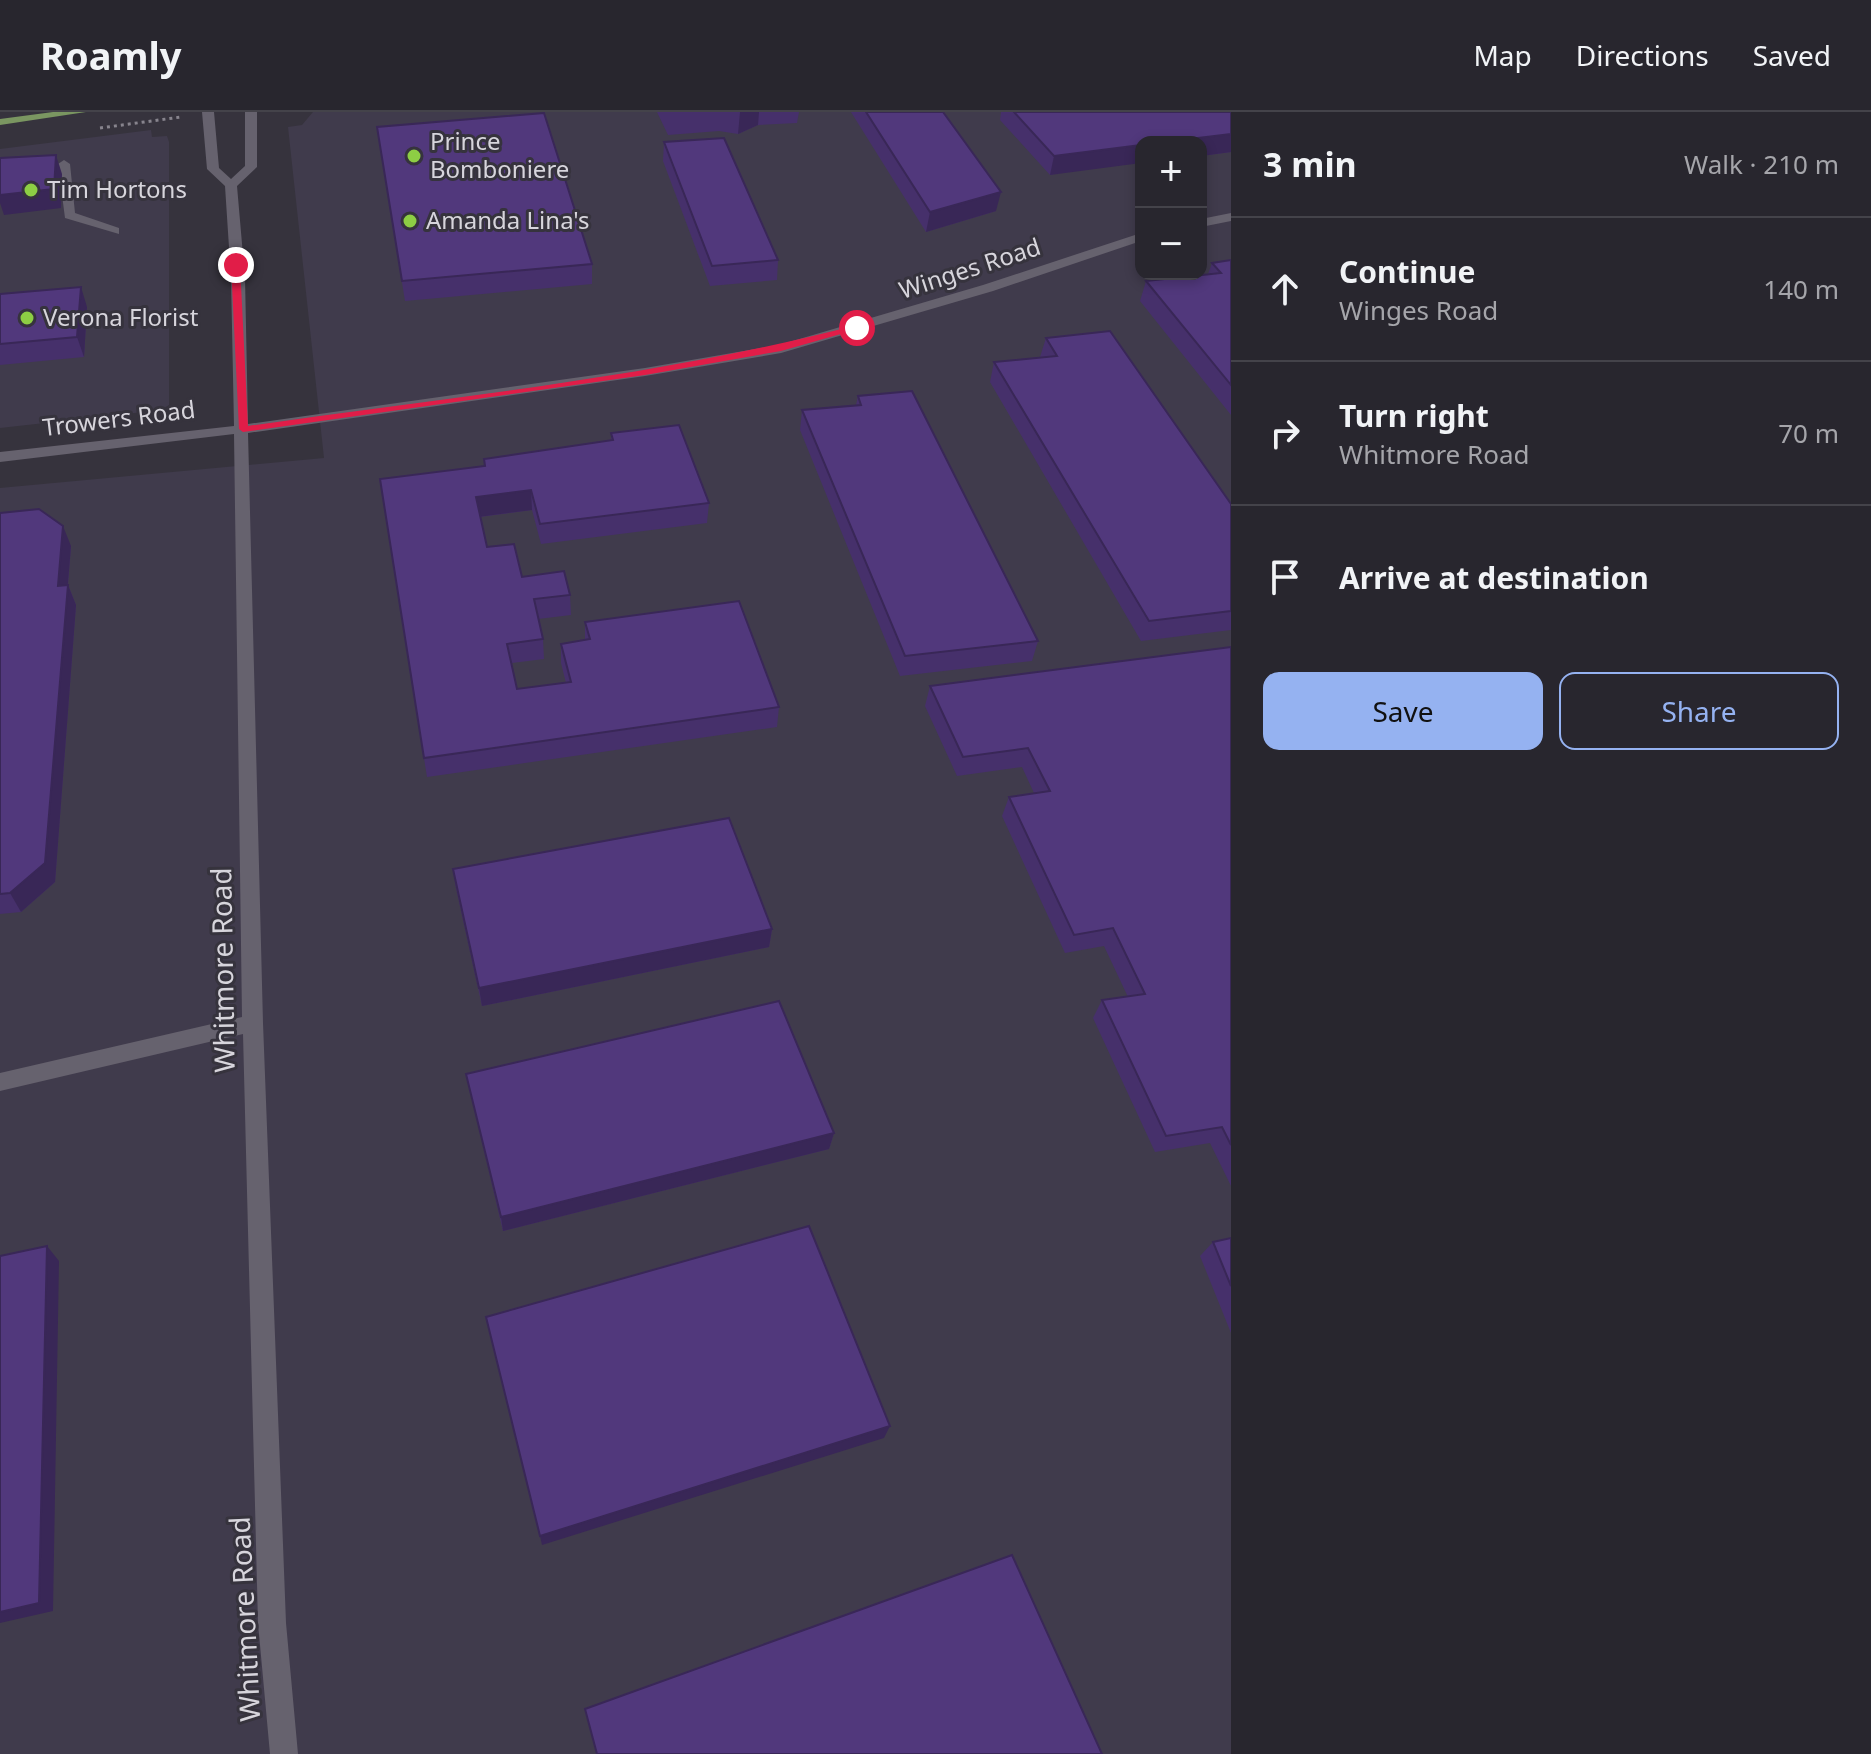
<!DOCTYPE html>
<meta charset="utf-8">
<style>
:root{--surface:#28262e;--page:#302e36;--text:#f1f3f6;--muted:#a5a5aa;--line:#44434a;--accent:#95b2f1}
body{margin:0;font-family:"Noto Sans",sans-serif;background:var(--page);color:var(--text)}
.controls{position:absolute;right:24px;top:24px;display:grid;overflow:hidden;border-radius:16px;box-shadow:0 4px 12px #0003}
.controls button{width:72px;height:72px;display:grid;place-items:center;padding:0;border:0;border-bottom:2px solid var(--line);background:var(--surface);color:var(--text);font:40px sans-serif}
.stop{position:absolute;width:24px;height:24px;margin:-18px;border:6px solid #e11d48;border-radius:50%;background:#fff}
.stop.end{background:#e11d48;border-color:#fff;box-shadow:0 2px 8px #0008}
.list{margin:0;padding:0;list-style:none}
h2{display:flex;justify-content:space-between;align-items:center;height:104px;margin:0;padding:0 32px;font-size:34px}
h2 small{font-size:26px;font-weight:400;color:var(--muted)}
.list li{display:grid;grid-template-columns:52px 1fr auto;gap:24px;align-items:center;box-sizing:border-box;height:144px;padding:0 32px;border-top:2px solid var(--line)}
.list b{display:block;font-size:30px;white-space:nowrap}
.list p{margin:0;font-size:26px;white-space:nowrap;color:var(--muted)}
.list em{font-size:26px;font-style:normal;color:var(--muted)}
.actions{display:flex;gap:16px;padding:24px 32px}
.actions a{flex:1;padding:18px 0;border:2px solid var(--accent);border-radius:16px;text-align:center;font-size:28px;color:var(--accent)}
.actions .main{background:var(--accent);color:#111}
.icon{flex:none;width:44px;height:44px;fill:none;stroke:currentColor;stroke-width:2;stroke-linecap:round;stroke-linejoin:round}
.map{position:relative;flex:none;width:1231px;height:1642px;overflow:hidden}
header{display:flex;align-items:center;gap:48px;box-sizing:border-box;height:112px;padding:0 40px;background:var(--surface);border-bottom:2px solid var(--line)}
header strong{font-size:38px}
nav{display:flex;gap:44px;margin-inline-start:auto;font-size:28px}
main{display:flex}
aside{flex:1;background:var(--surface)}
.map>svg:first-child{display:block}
</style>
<header>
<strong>Roamly</strong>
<nav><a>Map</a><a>Directions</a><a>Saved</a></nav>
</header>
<main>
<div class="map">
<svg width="1231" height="1642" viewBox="0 0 1231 1642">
<rect width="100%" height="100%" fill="#36333d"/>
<g fill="#403b4c" fill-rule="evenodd">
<path d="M313,0H1231V1642H0V376L324,346L288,15L302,13ZM1141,30H1201V162H1141Z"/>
<polygon points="151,18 152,25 167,24 169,30 169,293 161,298 0,316 0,37"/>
</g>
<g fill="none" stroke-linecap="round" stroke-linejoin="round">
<polyline stroke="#87848d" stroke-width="3" stroke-dasharray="3 4" stroke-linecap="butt" points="100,16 181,5"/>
<polygon fill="#66626e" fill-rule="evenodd" points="64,48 70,52 75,101 119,116 119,122 65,106 58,52"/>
<g fill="#66626e" fill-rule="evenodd">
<polygon points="202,0 214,0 219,56 231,67 245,54 245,0 257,0 257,55 237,74 245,166 248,312 645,256 779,233 983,173 1141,121 1141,129 993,179 781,241 645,264 248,321 263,911 286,1511 298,1642 270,1642 258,1511 243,922 0,979 0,961 242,905 234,322 0,350 0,340 234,314 231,166 225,74 207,57"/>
<polygon points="1231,101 1231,109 1201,115 1201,107"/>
</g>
<polygon fill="#7a9661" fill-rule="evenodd" points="53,0 86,0 0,13 0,7"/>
</g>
<g fill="#46306b">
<polygon points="657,0 799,0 797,11 758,13 738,22 719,19 668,23"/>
<polygon points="851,0 943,0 996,99 926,120"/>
<polygon points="1001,0 1231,0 1231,40 1201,44 1201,30 1050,63 1000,8"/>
<polygon points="664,30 778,148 777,168 710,174 663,49"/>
<polygon points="380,34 592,152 592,172 405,189"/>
<polygon points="1231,148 1231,303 1140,189 1146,169 1208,162 1212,151"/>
<polygon points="0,182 87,195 84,245 0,253"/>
<polygon points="1046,226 1231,392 1231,518 1141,529 990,270 994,250 1040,245"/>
<polygon points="858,284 1038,529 1032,549 900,564 800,318 802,298 856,293"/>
<polygon points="611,321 709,391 707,411 541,432 532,398 480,405 487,435 522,465 570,483 571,503 538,507 543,527 544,547 512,551 517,577 566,571 561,551 561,532 585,528 585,510 779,595 777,615 427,665 380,367 484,354 484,347 611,329"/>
<polygon points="0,401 71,434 68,473 76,493 55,770 21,800 0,802"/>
<polygon points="1231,535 1231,1074 1210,1031 1155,1040 1093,906 1102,888 1128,885 1104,834 1065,841 1002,704 1009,685 1034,681 1022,655 957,664 925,594 930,574"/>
<polygon points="453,757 772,817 769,835 482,894 456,776"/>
<polygon points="466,962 834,1021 829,1037 503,1119"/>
<polygon points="1231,1126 1231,1221 1200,1144 1213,1130"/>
</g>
<g fill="#392757">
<polygon points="740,0 759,0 758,13 738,22"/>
<polygon points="1231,22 1231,40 1201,44 1201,30 1165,30"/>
<polygon points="1141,33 1141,51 1050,63 1054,44"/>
<polygon points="56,43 62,62 61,96 4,103 0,91 0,83"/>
<polygon points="1001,80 996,99 926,120 930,100"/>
<polygon points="81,175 87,195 84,245 77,225"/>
<polygon points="531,378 532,398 478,405 476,385"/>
<polygon points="63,414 71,434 66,494 58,474"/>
<polygon points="68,473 76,493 55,770 21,800 10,781"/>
<polygon points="772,817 769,835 482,894 479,876"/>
<polygon points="834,1021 829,1037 503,1119 501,1105"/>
<polygon points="47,1134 59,1149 53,1499 0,1511 0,1500"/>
<polygon points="890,1314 884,1326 542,1433 540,1424"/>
</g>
<g fill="#51387c" stroke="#392757" stroke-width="2">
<polygon points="866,0 943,0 1001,80 930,100"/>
<polygon points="1014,0 1231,0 1231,22 1165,30 1141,30 1141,33 1054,44"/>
<polygon points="544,1 592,152 402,169 377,15"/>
<polygon points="724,26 778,148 712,154 664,30"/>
<polygon points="56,43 54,77 0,83 0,46"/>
<polygon points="1231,148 1231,273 1146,169 1221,161 1212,151"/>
<polygon points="81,175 77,225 0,232 0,182"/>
<polygon points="1110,219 1231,392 1231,499 1149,509 994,250 1057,244 1046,226"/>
<polygon points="912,279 1038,529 905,544 802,298 861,293 858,284"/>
<polygon points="679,313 709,391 540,412 531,378 476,385 487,435 514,432 522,465 564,459 570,483 534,487 543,527 507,532 517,577 571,570 561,532 590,527 585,510 739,489 779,595 424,646 380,367 485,354 484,347 613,328 611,321"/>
<polygon points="39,397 63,414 58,474 68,473 45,751 10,781 0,782 0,401"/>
<polygon points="1231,535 1231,1033 1222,1015 1166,1024 1102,888 1145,882 1113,816 1074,823 1009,685 1050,679 1028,636 963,645 930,574"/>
<polygon points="729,706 772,817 479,876 453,757"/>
<polygon points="779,889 834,1021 501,1105 466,962"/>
<polygon points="809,1114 890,1314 540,1424 486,1205"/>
<polygon points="1231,1126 1231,1174 1213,1130"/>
<polygon points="47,1134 39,1491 0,1500 0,1144"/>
<polygon points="1012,1443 1102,1642 597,1642 585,1597"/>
</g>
<path fill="#e11d48" d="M236,151L240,153L248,314C451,285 658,265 857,213L862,216L781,239L645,263L243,320L239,317L231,153Z"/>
<g fill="#8dce44" stroke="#36333d" stroke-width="3">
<circle cx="414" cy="44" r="8"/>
<circle cx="31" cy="78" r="8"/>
<circle cx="410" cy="109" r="8"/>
<circle cx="27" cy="206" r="8"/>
</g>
<g text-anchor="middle" stroke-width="6" stroke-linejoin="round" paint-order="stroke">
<g font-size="24" fill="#d7d5dc" stroke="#36333d" text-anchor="start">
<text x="430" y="38">Prince<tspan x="430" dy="28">Bomboniere</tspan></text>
<text x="47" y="86">Tim Hortons</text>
<text x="426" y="117">Amanda Lina's</text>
<text x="43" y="214">Verona Florist</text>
</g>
<g font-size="24" fill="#d7d5dc" stroke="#36333d">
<text transform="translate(970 157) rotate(-18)" y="8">Winges Road</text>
<text transform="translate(119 307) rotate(-7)" y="8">Trowers Road</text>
</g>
<g font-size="28" fill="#d7d5dc" stroke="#36333d">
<text transform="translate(223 858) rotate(-91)" y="10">Whitmore Road</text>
<text transform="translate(245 1507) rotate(-93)" y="10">Whitmore Road</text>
</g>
</g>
</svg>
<div class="controls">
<button>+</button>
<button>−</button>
</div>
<div class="stop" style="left:857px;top:216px"></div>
<div class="stop end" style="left:236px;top:153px"></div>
</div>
<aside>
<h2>3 min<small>Walk · 210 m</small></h2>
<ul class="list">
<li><svg class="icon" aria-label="ahead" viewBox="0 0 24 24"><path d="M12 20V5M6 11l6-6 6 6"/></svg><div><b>Continue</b><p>Winges Road</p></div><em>140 m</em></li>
<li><svg class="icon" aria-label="right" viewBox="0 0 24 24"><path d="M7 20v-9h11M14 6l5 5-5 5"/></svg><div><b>Turn right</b><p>Whitmore Road</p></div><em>70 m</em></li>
<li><svg class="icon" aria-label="arrive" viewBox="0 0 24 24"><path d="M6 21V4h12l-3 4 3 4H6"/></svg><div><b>Arrive at destination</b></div></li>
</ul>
<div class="actions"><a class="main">Save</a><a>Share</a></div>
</aside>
</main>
